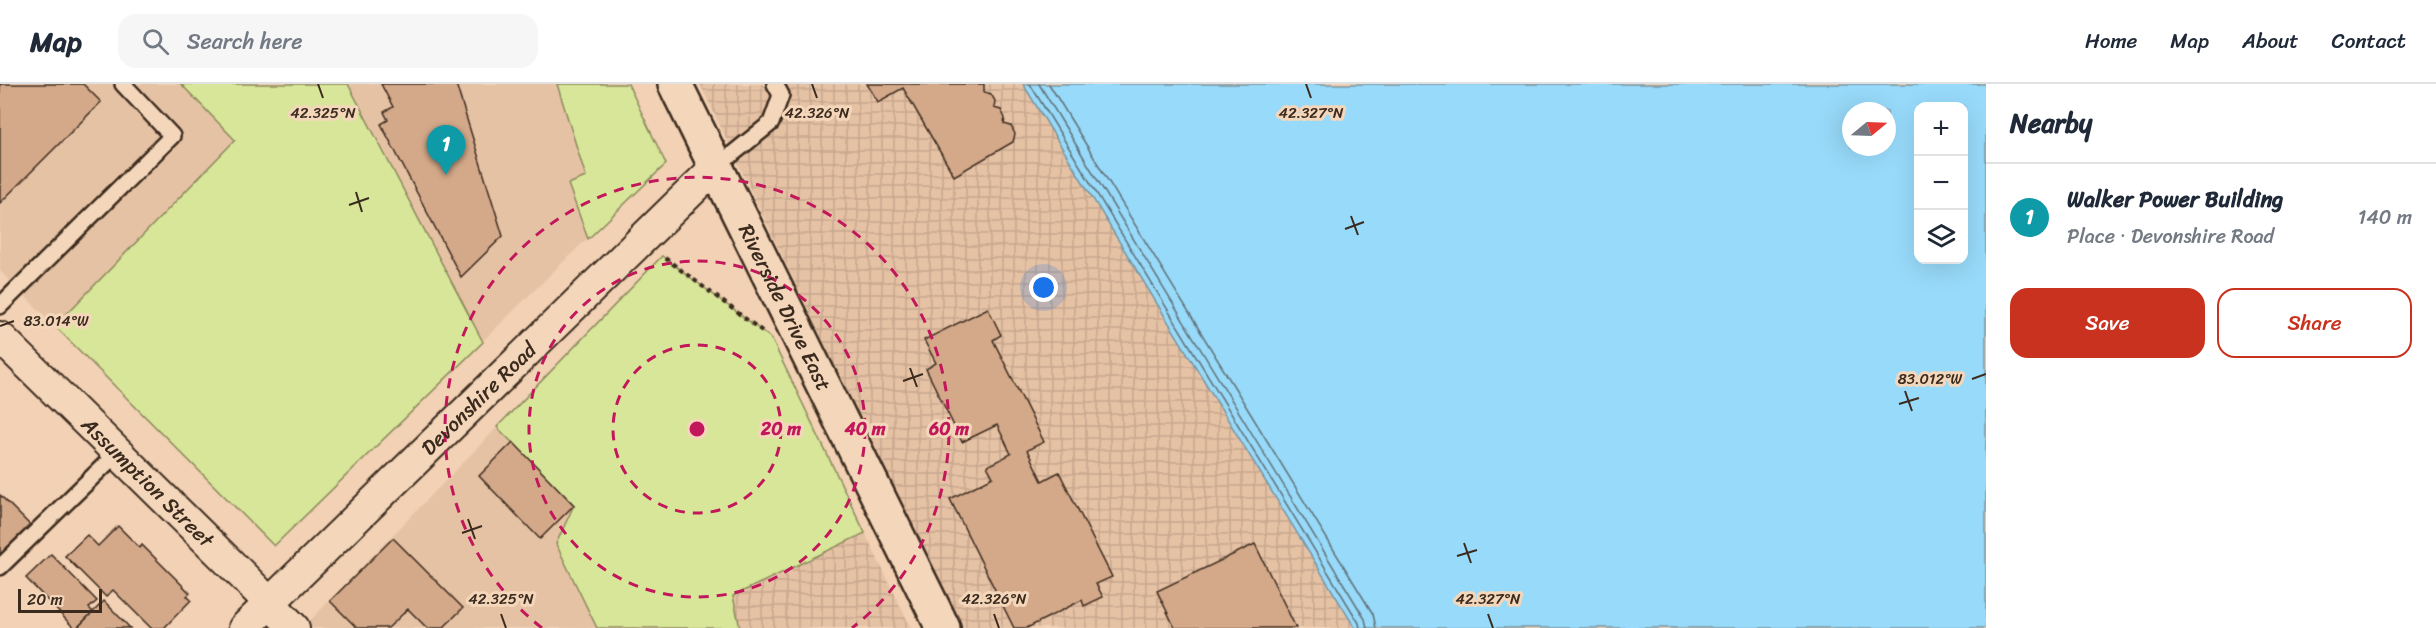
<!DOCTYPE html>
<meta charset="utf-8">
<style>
:root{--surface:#fff;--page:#f6f6f7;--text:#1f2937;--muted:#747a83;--line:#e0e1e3;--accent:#c8321e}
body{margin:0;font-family:Sriracha,sans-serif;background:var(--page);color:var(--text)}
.controls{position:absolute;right:18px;top:18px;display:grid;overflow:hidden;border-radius:12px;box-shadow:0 6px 24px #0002}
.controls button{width:54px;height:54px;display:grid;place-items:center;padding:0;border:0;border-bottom:2px solid var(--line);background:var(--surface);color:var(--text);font:30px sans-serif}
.compass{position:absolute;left:1842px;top:18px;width:54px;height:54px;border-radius:50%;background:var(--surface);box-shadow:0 6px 24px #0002;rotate:71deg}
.scale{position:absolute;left:18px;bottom:15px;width:84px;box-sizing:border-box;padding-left:6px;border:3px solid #3b2a1e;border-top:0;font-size:16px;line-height:21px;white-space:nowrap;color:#3b2a1e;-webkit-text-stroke:4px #f4d7bb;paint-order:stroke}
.you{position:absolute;left:1044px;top:204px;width:21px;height:21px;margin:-15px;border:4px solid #fff;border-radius:50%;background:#1a73e8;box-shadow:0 0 0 9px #1a73e833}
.badge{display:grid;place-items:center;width:39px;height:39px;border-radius:50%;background:var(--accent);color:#fff;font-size:20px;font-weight:700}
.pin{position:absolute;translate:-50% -50px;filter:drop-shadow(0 2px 3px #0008)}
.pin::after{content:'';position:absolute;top:32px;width:21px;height:18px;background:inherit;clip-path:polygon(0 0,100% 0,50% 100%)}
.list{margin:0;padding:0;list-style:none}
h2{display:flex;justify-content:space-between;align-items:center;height:78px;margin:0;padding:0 24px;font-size:26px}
h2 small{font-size:20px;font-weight:400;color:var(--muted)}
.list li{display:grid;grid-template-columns:39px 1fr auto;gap:18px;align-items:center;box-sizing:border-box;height:108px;padding:0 24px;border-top:2px solid var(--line)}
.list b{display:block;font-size:22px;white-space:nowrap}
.list p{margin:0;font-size:20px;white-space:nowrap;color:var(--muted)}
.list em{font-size:20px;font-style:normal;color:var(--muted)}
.actions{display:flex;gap:12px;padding:18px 24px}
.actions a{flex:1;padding:14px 0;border:2px solid var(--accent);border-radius:18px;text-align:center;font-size:21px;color:var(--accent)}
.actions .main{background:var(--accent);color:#fff}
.icon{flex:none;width:33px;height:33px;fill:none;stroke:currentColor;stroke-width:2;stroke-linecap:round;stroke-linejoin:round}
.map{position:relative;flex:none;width:1986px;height:544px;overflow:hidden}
header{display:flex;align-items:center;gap:36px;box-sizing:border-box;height:84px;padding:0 30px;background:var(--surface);border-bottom:2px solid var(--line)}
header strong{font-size:28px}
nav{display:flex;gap:33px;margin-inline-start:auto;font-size:21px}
.search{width:420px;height:54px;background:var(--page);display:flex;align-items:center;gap:15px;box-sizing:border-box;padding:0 21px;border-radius:18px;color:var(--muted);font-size:22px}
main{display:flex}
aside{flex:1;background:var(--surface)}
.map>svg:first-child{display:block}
</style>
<header>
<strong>Map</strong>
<div class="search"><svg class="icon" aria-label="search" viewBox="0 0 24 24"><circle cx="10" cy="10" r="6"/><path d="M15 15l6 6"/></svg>Search here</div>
<nav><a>Home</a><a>Map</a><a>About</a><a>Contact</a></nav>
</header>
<main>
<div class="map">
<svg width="1986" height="544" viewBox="0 0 1986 544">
<defs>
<pattern id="industrial-grid" width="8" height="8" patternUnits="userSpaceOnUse" patternTransform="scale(1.5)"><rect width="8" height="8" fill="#e6c2a4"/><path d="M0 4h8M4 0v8" fill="none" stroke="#c6a78d"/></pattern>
</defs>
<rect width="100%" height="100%" fill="#f2d1b4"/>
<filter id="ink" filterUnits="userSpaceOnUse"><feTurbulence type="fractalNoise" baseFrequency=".0167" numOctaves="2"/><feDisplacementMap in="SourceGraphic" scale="12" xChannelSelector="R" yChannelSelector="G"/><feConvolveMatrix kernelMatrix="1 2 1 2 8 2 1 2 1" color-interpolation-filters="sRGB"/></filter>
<g filter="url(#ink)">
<g fill="#e6c2a4">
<polygon points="0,0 623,0 666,77 274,462 0,187"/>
<polygon points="515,325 631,471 635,544 303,544"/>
</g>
<g fill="url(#industrial-grid)">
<polygon points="700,0 1023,0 1354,544 960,544"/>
<polygon points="865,449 911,544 740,544 733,512"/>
</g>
<g fill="#d8e699" stroke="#8a885c" stroke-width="1.5">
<polygon points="181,0 348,0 483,258 274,462 55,242 235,56"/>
<polygon points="557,0 628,0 666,80 588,155 568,100 586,93"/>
<polygon points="662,172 771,254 865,449 733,512 740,544 597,544 556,460 574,421 497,343"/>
</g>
<path fill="#98dafa" stroke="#7394a2" stroke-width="1.5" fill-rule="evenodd" d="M1023,0H1986V544H1355ZM1918,22H1964V176H1918ZM1851,27H1887V63H1851Z"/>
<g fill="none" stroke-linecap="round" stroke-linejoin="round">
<g stroke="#607076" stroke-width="1.5">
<polyline points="1030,0 1359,539 1360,544"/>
<polyline points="1039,0 1365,535 1367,544"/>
<polyline points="1049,0 1373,530 1376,544"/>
</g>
</g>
<g fill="#d4a98a" stroke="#3b2a1e" stroke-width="1.5">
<polygon points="0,0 83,0 101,18 0,119"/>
<polygon points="381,0 456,0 503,152 461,193 381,40 388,36 384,28 393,23"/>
<polygon points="867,0 984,0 984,8 991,10 995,17 994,24 1001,26 1005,34 1004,40 1011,42 1015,50 1013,58 954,92 903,4 878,18"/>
<polygon points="988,224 1001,251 993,256 1044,358 1027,366 1042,397 1059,388 1112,493 1096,500 1103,513 1084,522 1082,516 1027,544 1014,544 950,415 993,393 987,382 1011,370 997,341 962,358 926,285 936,279 924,256"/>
<polygon points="513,358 574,421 540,455 479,392"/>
<polygon points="0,411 33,444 0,477"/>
<polygon points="118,442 140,464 142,461 190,509 187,512 191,516 164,544 151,544 113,506 106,513 65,472 87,451 98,462"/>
<polygon points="393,454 463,524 443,544 427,544 408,525 388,544 357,544 330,517"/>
<polygon points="1255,460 1296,544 1175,544 1157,507"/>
<polygon points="51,470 97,517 89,524 93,528 77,544 74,544 26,494"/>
<polygon points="104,517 130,544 77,544"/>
</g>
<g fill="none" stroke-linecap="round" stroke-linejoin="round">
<defs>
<g id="service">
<polyline points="715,84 771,39 781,11 775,0"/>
<polyline points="0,222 172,52 123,0"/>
<polyline points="0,483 117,369"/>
</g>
<g id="minor">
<path id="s1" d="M0,253L242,491L294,544"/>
<path id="s2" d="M244,544L715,84"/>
</g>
<g id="secondary">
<path id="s3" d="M675,0L943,544"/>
</g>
</defs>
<use href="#service" stroke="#3b2a1e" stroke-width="20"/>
<use href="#minor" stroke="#3b2a1e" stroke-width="34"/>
<use href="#secondary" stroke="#3b2a1e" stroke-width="38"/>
<polyline stroke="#3b2a1e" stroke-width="4" stroke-dasharray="4.5 4.5" stroke-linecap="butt" points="665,174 762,247"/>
<use href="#service" stroke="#f4d7bb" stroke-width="15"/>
<use href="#minor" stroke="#f4d7bb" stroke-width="30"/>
<use href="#secondary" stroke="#f4d7bb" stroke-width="33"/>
</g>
</g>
<path fill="none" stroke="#3b2a1e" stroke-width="2" d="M318,0L323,14M812,0L817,14M1306,0L1311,14M356,108L362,128M349,121L369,114M1351,132L1358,151M1345,145L1364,138M0,242L14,237M910,284L917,303M1972,295L1986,290M903,297L923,290M1905,307L1912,327M1899,320L1919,314M468,435L475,455M462,449L482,442M1464,459L1471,479M1457,472L1477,466M501,530L506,544M994,530L999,544M1488,530L1493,544"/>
<g fill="none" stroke="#c2185b" stroke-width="3" stroke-dasharray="10 8">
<circle cx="697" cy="345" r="84"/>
<circle cx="697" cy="345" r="168"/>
<path d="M542 544A252 252 0 1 1 852 544"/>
</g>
<g text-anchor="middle" stroke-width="6" stroke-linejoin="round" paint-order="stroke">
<g font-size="21" fill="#3b2a1e" stroke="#f4d7bb">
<text dy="7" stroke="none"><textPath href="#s3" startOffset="249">Riverside Drive East</textPath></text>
<text dy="7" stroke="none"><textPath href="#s2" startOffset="328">Devonshire Road</textPath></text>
<text dy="7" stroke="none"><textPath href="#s1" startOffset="207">Assumption Street</textPath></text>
</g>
</g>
<g font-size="15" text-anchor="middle" fill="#3b2a1e" stroke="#f4d7bb" stroke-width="6" stroke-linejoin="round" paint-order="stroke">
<text x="323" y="34">42.325°N</text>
<text x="817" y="34">42.326°N</text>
<text x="1311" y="34">42.327°N</text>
<text x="56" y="242">83.014°W</text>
<text x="1930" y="300">83.012°W</text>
<text x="501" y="520">42.325°N</text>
<text x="994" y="520">42.326°N</text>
<text x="1488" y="520">42.327°N</text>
</g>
<circle cx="697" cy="345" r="9" fill="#c2185b" stroke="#f4d7bb" stroke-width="3"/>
<g font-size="18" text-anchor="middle" font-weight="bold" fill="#c2185b" stroke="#f4d7bb" stroke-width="6" stroke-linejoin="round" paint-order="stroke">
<text x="781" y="351">20 m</text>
<text x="865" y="351">40 m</text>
<text x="949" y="351">60 m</text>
</g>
</svg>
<div class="controls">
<button>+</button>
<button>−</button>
<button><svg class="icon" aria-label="layers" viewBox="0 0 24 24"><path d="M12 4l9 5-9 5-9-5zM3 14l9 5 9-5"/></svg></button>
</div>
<svg class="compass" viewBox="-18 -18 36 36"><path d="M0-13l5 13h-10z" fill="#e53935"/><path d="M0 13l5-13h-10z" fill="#747a83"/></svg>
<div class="scale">20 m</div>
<div class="you"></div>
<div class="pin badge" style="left:446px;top:91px;background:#0f9aa8">1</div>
</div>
<aside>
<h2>Nearby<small></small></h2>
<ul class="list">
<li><span class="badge" style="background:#0f9aa8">1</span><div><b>Walker Power Building</b><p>Place · Devonshire Road</p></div><em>140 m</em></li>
</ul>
<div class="actions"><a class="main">Save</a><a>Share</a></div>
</aside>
</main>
